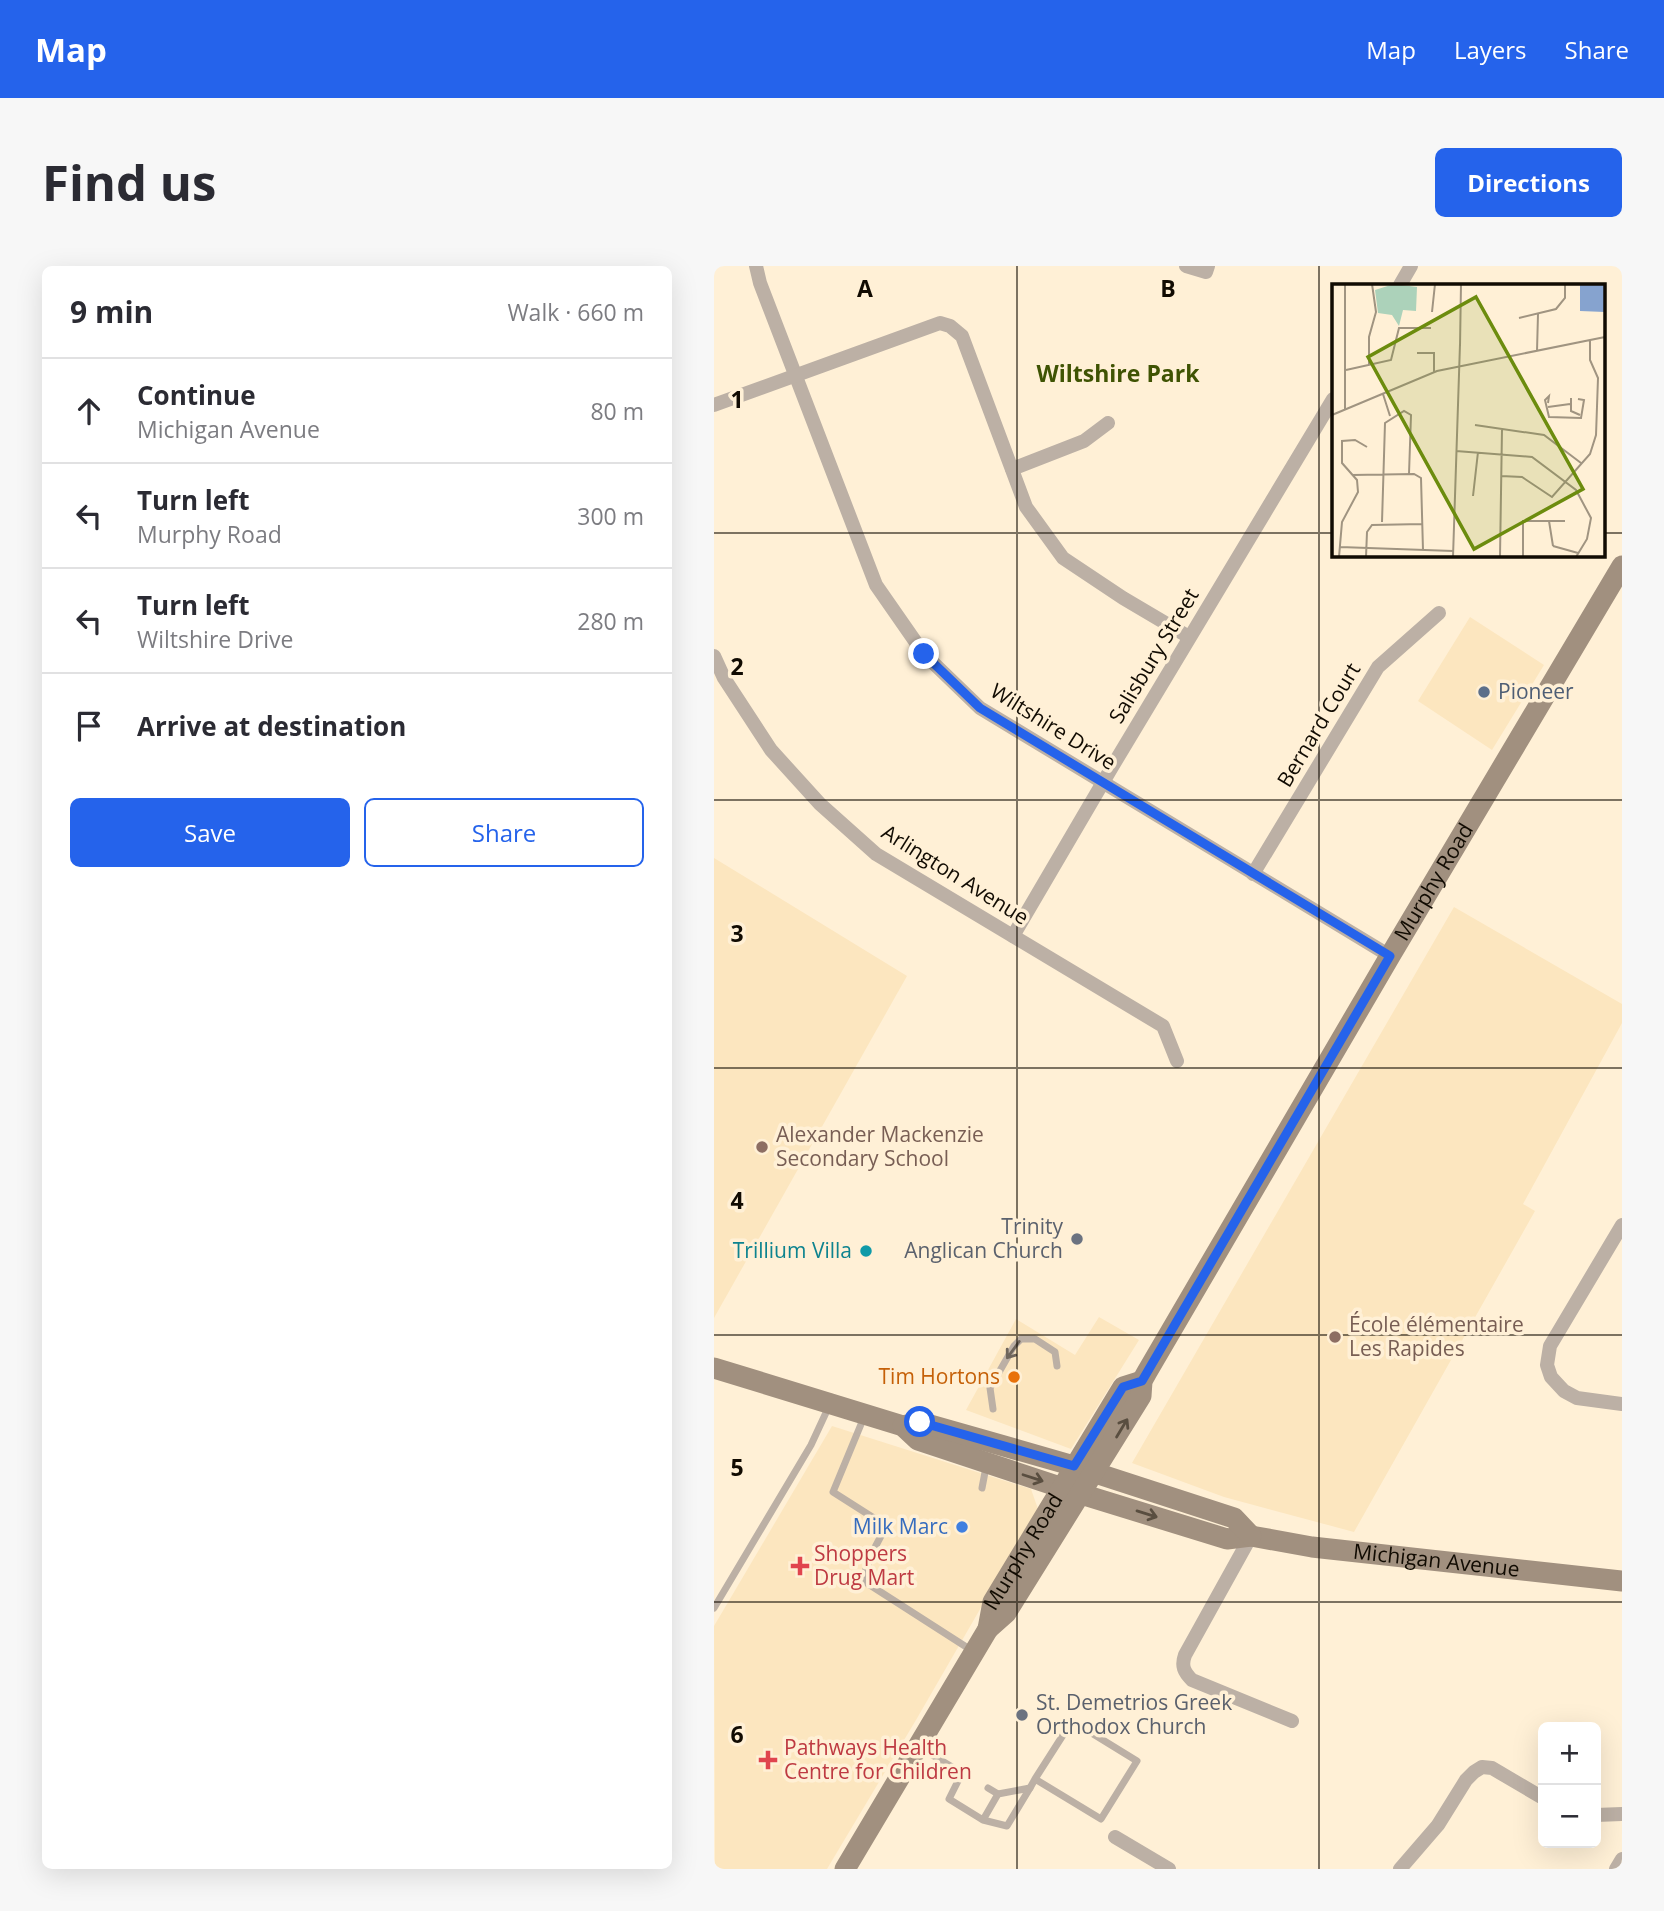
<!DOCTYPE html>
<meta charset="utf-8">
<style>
:root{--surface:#fff;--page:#f7f7f7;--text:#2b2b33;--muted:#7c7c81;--line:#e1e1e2;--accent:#2563eb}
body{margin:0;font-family:"Open Sans",sans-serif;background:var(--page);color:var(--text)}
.controls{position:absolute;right:21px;bottom:21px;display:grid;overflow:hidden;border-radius:10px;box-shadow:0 7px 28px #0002}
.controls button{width:63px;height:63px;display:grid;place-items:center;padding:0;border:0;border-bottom:2px solid var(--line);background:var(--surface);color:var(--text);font:35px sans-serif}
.stop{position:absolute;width:21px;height:21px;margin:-16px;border:5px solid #2563eb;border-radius:50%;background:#fff}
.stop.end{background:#2563eb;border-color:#fff;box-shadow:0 2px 7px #0008}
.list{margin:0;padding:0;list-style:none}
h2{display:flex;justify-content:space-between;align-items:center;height:91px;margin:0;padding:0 28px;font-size:30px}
h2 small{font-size:23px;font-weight:400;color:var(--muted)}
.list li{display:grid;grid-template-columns:46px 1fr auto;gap:21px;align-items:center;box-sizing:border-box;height:105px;padding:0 28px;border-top:2px solid var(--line)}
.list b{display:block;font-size:26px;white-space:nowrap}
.list p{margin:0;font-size:23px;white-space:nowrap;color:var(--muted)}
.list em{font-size:23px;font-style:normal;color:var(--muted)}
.actions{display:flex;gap:14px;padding:21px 28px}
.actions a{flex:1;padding:16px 0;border:2px solid var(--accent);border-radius:10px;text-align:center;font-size:24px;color:var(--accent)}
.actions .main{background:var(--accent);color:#fff}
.icon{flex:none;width:38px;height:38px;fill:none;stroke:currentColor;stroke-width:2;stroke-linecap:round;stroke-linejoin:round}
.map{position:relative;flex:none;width:908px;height:1603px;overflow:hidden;border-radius:10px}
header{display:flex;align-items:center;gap:42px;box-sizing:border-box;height:98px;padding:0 35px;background:var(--accent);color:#fff}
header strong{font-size:33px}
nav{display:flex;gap:38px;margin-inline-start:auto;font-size:24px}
.intro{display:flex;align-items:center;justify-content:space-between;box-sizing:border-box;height:168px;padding:0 42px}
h1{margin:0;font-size:49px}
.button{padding:18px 32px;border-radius:10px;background:var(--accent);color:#fff;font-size:24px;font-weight:700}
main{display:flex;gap:42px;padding:0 42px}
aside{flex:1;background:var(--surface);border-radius:10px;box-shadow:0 7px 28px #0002}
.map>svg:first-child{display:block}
</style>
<header>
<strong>Map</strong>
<nav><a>Map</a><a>Layers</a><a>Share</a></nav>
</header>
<div class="intro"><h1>Find us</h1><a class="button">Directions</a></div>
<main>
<aside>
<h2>9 min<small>Walk · 660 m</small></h2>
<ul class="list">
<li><svg class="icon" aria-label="ahead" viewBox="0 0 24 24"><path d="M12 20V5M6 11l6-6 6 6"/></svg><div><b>Continue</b><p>Michigan Avenue</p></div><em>80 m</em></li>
<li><svg class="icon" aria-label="left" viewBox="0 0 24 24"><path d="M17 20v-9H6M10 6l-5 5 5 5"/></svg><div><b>Turn left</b><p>Murphy Road</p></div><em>300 m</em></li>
<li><svg class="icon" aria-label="left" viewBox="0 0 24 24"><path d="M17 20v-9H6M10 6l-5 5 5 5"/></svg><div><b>Turn left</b><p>Wiltshire Drive</p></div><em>280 m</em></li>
<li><svg class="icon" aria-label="arrive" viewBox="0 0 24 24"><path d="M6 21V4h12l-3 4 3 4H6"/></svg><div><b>Arrive at destination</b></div></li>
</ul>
<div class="actions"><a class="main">Save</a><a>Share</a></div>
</aside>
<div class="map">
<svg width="908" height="1603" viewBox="0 0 908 1603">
<rect width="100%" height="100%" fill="#fff0d6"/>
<g fill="#fce6bf">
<polygon points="756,351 830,399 778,484 704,435"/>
<polygon points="0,592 193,710 0,1052"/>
<polygon points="740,641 908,738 908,757 809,938 821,945 640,1266 510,1231 418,1197"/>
<polygon points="385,1051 425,1074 357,1183 252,1144 302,1053 361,1089"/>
<polygon points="118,1160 317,1223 324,1243 202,1454 113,1603 1,1603 0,1360"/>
</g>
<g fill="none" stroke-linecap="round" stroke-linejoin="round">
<g stroke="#bcb0a5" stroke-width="7">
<polyline points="279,1143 276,1122 300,1080 307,1073 321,1073 341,1086 343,1100"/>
<polyline points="150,1151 119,1226 163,1254 168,1268 158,1287 148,1314 257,1384"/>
<polyline points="268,1222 272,1201"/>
<polyline points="0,1342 97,1179 116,1138"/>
<polyline points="205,1481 248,1507 235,1533 269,1554 284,1528 316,1522 293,1560 269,1554"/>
<polyline points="274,1522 284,1528"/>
<polyline points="316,1522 321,1513 358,1455 423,1495 387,1553 321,1513"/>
</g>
<g stroke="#bcb0a5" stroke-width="14">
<polyline points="42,0 46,17 162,319 210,388 266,442 676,690"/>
<polyline points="472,0 492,6 494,0"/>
<polyline points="686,19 697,0"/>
<polyline points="0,139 226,57 236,60 248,70 312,241 349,292 409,332 475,371"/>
<polyline points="298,203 370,175 394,157"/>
<polyline points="0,390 10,412 57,484 106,538 162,588 449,760 463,795"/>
<polyline points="539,608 664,401 725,347"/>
<polyline points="299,670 398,501 619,133"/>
<polyline points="908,959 836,1080 833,1099 837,1111 850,1125 863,1132 908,1138"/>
<path d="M537,1270L471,1389C467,1400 470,1406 478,1414L578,1455"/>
<polyline points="882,1549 908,1548"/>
<polyline points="401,1571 455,1603"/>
<polyline points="686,1603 724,1559 752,1514 760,1506 768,1501 778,1502 829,1532"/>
<polyline points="902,1603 908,1593"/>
</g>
<g stroke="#a1907f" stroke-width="21">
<path id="s1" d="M0,1102L189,1160L204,1174L367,1228L513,1273L537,1270L598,1281L908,1315"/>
<polyline points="189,1160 206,1156 360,1200 520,1252 537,1270"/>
<path id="s2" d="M274,1363L279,1336L409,1121L428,1115"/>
<path id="s3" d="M131,1603L274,1363L292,1347L427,1130L428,1115L433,1106L676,690L908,300"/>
</g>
</g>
<defs><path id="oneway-shaft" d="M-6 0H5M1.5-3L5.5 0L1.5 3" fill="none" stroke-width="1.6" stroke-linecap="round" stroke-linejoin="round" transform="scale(1.75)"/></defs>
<use stroke="#6f665c" href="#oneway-shaft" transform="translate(299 1084) rotate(126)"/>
<g stroke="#594e40">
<use href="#oneway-shaft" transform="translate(408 1162) rotate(-59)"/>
<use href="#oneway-shaft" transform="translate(319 1212) rotate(18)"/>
<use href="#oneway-shaft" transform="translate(433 1248) rotate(17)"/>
</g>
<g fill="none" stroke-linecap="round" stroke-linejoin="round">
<polyline stroke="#2563eb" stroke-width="9" points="206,1156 360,1200 409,1121 428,1115 676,690 266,442 210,388"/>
</g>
<path fill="none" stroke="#110b02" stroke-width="2" stroke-opacity="0.55" d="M303,0V1603M605,0V1603M0,267H619M889,267H908M0,534H908M0,802H908M0,1069H908M0,1336H908"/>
<circle fill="#5c6f8a" stroke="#fff0d6" stroke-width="2.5" cx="770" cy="426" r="7"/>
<g fill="#8d6e63" stroke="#fff0d6" stroke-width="2.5">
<circle cx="48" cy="881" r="7"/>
<circle cx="621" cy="1071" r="7"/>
</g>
<g fill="#6b7280" stroke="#fff0d6" stroke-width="2.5">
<circle cx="363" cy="973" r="7"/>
<circle cx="308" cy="1449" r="7"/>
</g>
<circle fill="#0f9aa8" stroke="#fff0d6" stroke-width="2.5" cx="152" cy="985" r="7"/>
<circle fill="#e8710a" stroke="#fff0d6" stroke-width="2.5" cx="300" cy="1111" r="7"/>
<circle fill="#3f7fe0" stroke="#fff0d6" stroke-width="2.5" cx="248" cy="1261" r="7"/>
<g fill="#e0444e" stroke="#fff0d6" stroke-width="2.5">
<path d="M82.5 1289.5h7v7h7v7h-7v7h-7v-7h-7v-7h7z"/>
<path d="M50.5 1483.5h7v7h7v7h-7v7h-7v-7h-7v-7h7z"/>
</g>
<g text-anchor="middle" stroke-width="7" stroke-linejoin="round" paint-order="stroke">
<g font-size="21" fill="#110b02" stroke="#fff0d6">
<text transform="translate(440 390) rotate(-59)" y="7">Salisbury Street</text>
<text transform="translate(605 459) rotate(-59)" y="7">Bernard Court</text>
<text transform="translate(339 461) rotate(32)" y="7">Wiltshire Drive</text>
<text transform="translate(241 609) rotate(32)" y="7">Arlington Avenue</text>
<text dy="7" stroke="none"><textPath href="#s3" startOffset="1152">Murphy Road</textPath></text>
<text dy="7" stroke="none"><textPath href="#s2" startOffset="86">Murphy Road</textPath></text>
<text dy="7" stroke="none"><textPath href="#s1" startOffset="754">Michigan Avenue</textPath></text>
</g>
<g font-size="21" fill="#4e5e75" stroke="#fff0d6" text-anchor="start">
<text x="784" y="433">Pioneer</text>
</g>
<g font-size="21" fill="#785e54" stroke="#fff0d6" text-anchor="start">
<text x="62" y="876">Alexander Mackenzie<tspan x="62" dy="24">Secondary School</tspan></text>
<text x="635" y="1066">École élémentaire<tspan x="635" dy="24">Les Rapides</tspan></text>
</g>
<g font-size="21" fill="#5b616d" stroke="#fff0d6" text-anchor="end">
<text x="349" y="968">Trinity<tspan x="349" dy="24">Anglican Church</tspan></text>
<text x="322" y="1444" text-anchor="start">St. Demetrios Greek<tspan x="322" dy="24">Orthodox Church</tspan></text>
</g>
<g font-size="21" fill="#0d838f" stroke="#fff0d6" text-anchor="end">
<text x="138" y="992">Trillium Villa</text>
</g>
<g font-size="21" fill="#c56008" stroke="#fff0d6" text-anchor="end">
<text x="286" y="1118">Tim Hortons</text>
</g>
<g font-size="21" fill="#366cbe" stroke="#fff0d6" text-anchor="end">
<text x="234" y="1268">Milk Marc</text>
</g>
<g font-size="21" fill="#be3a42" stroke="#fff0d6" text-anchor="start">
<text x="100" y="1295">Shoppers<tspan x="100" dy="24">Drug Mart</tspan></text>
<text x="70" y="1489">Pathways Health<tspan x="70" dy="24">Centre for Children</tspan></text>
</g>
<g font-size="23" font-weight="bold" fill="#3f5303" stroke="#fff0d6">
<text x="404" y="116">Wiltshire Park</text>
</g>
</g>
<g transform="translate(618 18)">
<rect width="273" height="273" fill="#fff0d6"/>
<path d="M62,0L85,3L84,27L71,26L67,42L60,31L46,29L43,6Z" fill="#acd2ba"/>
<path d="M248,0H273V28L248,27Z" fill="#86a3cf"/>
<path fill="none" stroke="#a09481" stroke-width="2" d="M13,0V125M100,28L103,0M187,34L224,25L233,14V0M128,62L129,0M205,67L206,30M85,69H102V88M37,81V53L44,28L40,0M14,86L59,76L67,44H99M51,110L58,132M239,114V127L248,131M216,119L217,112L213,116L217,133L249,134L252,116L246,115M216,123L238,120M0,131L105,87L273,53M143,141L212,151L249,179M124,167L200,173L244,206L259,234L255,255L244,273M20,191L82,190L89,194L91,266M169,192L190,193L220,213L258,170L264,151L266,94L258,76V56M141,212L146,168M217,237L221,262M50,238L53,139L72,127L79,131L77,190M221,262L246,269M8,263L121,267M7,273L10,238L26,208L25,196L10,179V157L23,156L35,163M34,273L35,248L40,241L91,240M121,273L128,60M168,273L170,145M191,273V237H233"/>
<path fill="#6c8c0e" fill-opacity="0.15" stroke="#6c8c0e" stroke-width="3.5" d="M144,13L251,205L142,265L36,73Z"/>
<rect width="273" height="273" fill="none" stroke="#110b02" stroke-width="3.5"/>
</g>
<g font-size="23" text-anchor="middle" font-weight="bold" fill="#110b02" stroke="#fff0d6" stroke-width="7" stroke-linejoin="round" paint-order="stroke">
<text x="151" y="31">A</text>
<text x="454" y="31">B</text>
<text x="23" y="142">1</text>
<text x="23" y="409">2</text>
<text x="23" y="676">3</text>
<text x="23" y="943">4</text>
<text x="23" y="1210">5</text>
<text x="23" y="1477">6</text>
</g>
</svg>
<div class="controls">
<button>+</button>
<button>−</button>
</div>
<div class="stop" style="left:206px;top:1156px"></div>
<div class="stop end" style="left:210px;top:388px"></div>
</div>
</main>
